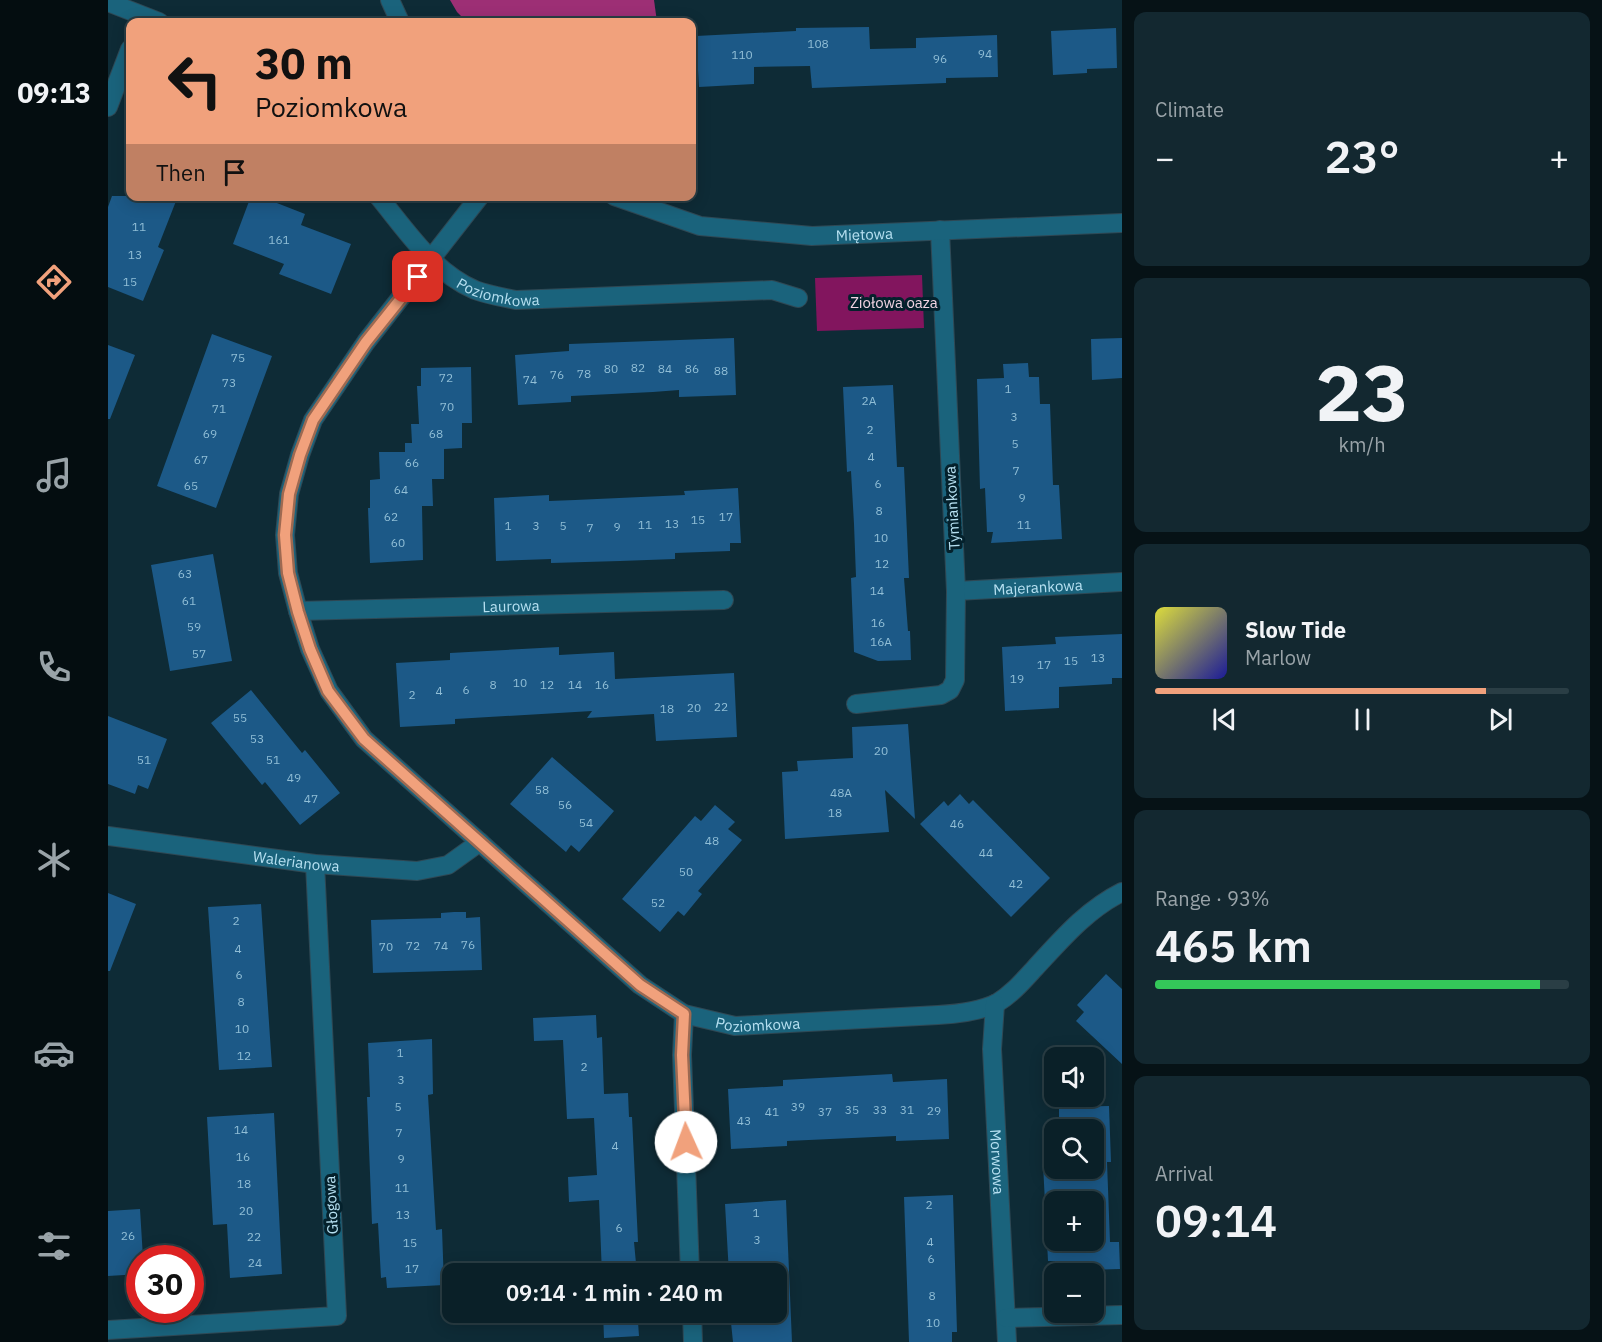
<!DOCTYPE html>
<html lang="en">
<head>
<meta charset="utf-8">
<style>
	body { margin:0; font-family:"IBM Plex Sans",sans-serif; background:#132830; color:#f1f3f6; height:100vh; display:flex; flex-direction:column; font-size:22px; white-space:nowrap }
	* { box-sizing:border-box; margin:0 }
	p { font-size:20px; color:#99a3a8 }
	.icon { flex:none; width:33px; height:33px; fill:none; stroke:currentColor; stroke-width:2; stroke-linecap:round; stroke-linejoin:round }
	.map { position:relative; flex:1; overflow:hidden }
	.details { display:flex; flex-direction:column; gap:12px; padding:12px; background:#061216; width:480px }
	.details>* { flex:none }
	.hud { position:absolute; left:18px; top:18px; width:570px; height:183px; border-radius:12px; box-shadow:0 3px 15px #0003,0 0 0 2px #2a3e45; background:#f1a17c; color:#111; overflow:hidden }
	.buttons { position:absolute; left:936px; top:1047px; display:grid; gap:12px }
	.buttons a { display:grid; place-items:center; width:60px; height:60px; border-radius:12px; background:#0a2028; box-shadow:0 3px 15px #0003,0 0 0 2px #2a3e45; font-size:30px }
	.speed { position:absolute; left:18px; top:1245px; display:flex; gap:12px; font-size:30px; font-weight:700; text-align:center }
	.speed>* { display:grid; place-content:center; width:78px; height:78px; border-radius:50%; background:#0a2028; box-shadow:0 3px 15px #0003,0 0 0 2px #2a3e45; line-height:1 }
	.speed .limit { border:9px solid #d22; background:#fff; color:#111 }
	.pin { position:absolute; display:grid; place-items:center; width:51px; height:51px; color:#fff; margin:-26px; border-radius:12px; box-shadow:0 3px 9px #0006 }
	.me { position:absolute; width:66px; margin:-33px; rotate:358deg; stroke-linejoin:round; filter:drop-shadow(0 0 4px #0008) }
	.turn { display:flex; align-items:center; gap:21px; height:126px; padding:0 30px; font-size:27px }
	.turn .icon { width:78px; height:78px; stroke-width:2.5 }
	.turn b { display:block; font-size:42px; line-height:51px }
	.then { display:flex; align-items:center; height:57px; padding:0 30px; background:#0003; gap:12px; font-size:22px }
	.big { font-size:45px; font-weight:600; line-height:1.1 }
	.details .widget { flex:1; display:flex; flex-direction:column; justify-content:center; gap:9px; min-width:0; padding:0 21px; border-radius:12px; background:#132830 }
	.details .dial { align-items:center; gap:0 }
	.dial b { font-size:78px; line-height:1 }
	.song { display:flex; align-items:center; gap:18px }
	.cover { width:72px; height:72px; border-radius:9px; background:linear-gradient(135deg,hsl(60 70% 55%),hsl(240 70% 35%)) }
	.played { height:6px; border-radius:3px; background:linear-gradient(90deg,#f1a17c 80%,#2a3e45 80%) }
	.keys { display:flex; justify-content:space-around; direction:ltr }
	.heat { display:flex; justify-content:space-between; align-items:center; font-size:33px; direction:ltr }
	.charge { height:9px; border-radius:4px; background:linear-gradient(90deg,#34c759 93%,#2a3e45 0) }
	.trip { position:absolute; left:334px; top:1263px; width:345px; height:60px; border-radius:12px; background:#0a2028; box-shadow:0 3px 15px #0003,0 0 0 2px #2a3e45; font-weight:600; line-height:60px; text-align:center }
	main { display:flex; flex:1; min-height:0 }
	.menu { display:flex; flex-direction:column; width:108px; justify-content:space-around; align-items:center; background:#040d10; color:#99a3a8 }
	.menu .icon { width:42px; height:42px }
	.menu .on { color:#f1a17c }
	.menu b { font-size:27px; color:#f1f3f6 }
	.map>svg:first-child { display:block }
	.green { fill:#82155e }
	.forest { fill:#9d2f75 }
	.building { fill:#1c5987; fill-rule:evenodd }
	.lines { fill:none; stroke-linecap:round; stroke-linejoin:round }
	.street-casing { stroke:#2f4854; stroke-width:20 }
	.secondary-casing { stroke:#2f4854; stroke-width:20 }
	.street { stroke:#1a637c; stroke-width:18 }
	.secondary { stroke:#1a637c; stroke-width:18 }
	.route-casing { stroke:#9d6951; stroke-width:15 }
	.route { stroke:#f1a17c; stroke-width:10 }
	.labels { text-anchor:middle; dominant-baseline:central; stroke-width:6; stroke-linejoin:round; paint-order:stroke }
	.number-label { font-size:12px; fill:#90bed6 }
	.street-label { font-size:15px; fill:#b6e0f1; stroke:#04212c }
	.park-label { font-size:15px; fill:#f2d4e3; stroke:#04212c }
</style>
</head>
<body>
<main>
<nav class="menu">
<b>09:13</b>
<svg class="icon on" aria-label="directions" viewBox="0 0 24 24"><path d="M12 3l9 9-9 9-9-9zM9 14v-3h6M13 9l2 2-2 2"/></svg>
<svg class="icon" aria-label="music" viewBox="0 0 24 24"><path d="M9 18V5l10-2v13"/><circle cx="6" cy="18" r="3"/><circle cx="16" cy="16" r="3"/></svg>
<svg class="icon" aria-label="phone" viewBox="0 0 24 24"><path d="M5 4h4l2 5-3 2q2 4 5 5l2-3 5 2v4C11 20 4 13 5 4z"/></svg>
<svg class="icon" aria-label="climate" viewBox="0 0 24 24"><path d="M12 3v18M4 7l16 10M4 17L20 7"/></svg>
<svg class="icon" aria-label="car" viewBox="0 0 24 24"><path d="M5 17H2v-5l4-1 3-4h7l3 4 3 1v5h-3M9 17h6M6 11h13"/><circle cx="7" cy="17" r="2"/><circle cx="17" cy="17" r="2"/></svg>
<svg class="icon" aria-label="filters" viewBox="0 0 24 24"><path d="M4 7h16M4 17h16"/><circle cx="9" cy="7" r="2"/><circle cx="15" cy="17" r="2"/></svg>
</nav>
<div class="map">
<svg width="1014" height="1342" viewBox="0 0 1014 1342">
	<rect width="100%" height="100%" fill="#0e2b36"/>
	<path class="green" d="M814,275L816,328L709,331L707,278Z"/>
	<path class="forest" d="M342,0H546L549,22H359L349,12Z"/>
	<path class="building" d="M761,27L762,49L808,48V38L889,35L890,77L838,78V83L704,88L702,66L646,67V84L591,87L588,36L688,31V28Z
		M1008,28L1009,68L979,69V73L945,75L943,31Z
		M4,196H70L50,247L56,250L35,301L0,287V207Z
		M143,196H151L197,214L193,225L243,244L223,294L171,274L176,264L125,244Z
		M104,334L164,356L108,508L49,486Z
		M626,338L628,395L571,397V390L545,392L463,396V402L410,405L407,355L461,351V344Z
		M1014,338V378L984,380L983,339Z
		M0,345L27,355L2,419H0Z
		M920,363L921,377H931L932,404H942L945,485H951L954,539L883,543L885,532H879L877,488L872,489L869,379L896,378L895,364Z
		M363,367L364,423H354V448L336,449V479H324L325,506H314L315,560L262,563L260,508H262V480L272,479L271,452H297V443H304L303,424H311L309,386H313V368Z
		M785,385L789,467H796L801,578H796L800,631H802L803,660L770,661L746,652L743,578L748,577L746,524L743,471L739,472L735,387Z
		M630,488L633,543H622V551L567,553V559L512,561L443,563V559L388,561L386,498L441,495V501L467,500L577,495L576,491Z
		M105,554L124,661L62,671L43,565Z
		M1014,634V678H1004V684L951,687V708L897,711L894,647L948,644L947,637Z
		M451,647V655L506,652L507,679L626,673L629,737L548,741L546,714L479,718L484,711L347,719V724L292,727L288,663L342,660V653Z
		M143,690L194,753L197,750L232,793L192,825L157,782L154,785L103,723Z
		M0,716L59,739L40,789L30,785L27,794L0,784Z
		M800,724L807,819L777,790L781,832L677,839L674,772L690,771L689,761L745,758L744,727Z
		M444,757L506,811L471,852L463,845L458,852L402,804Z
		M852,794L861,804L865,800L942,878L903,917L812,824L836,801L840,806Z
		M607,805L627,822L620,829L634,840L590,891L594,894L576,916L570,911L552,932L514,899L587,816L593,821Z
		M0,893L28,904L2,971H0Z
		M153,904L164,1067L111,1070L100,907Z
		M346,912H358V918L372,917L374,970L265,973L263,920L333,918V913Z
		M998,974L1014,989V1064L968,1021L976,1012L969,1005Z
		M488,1015L489,1038L494,1037L496,1094L520,1093L521,1117H524L530,1242H526L529,1274H494L491,1200L461,1202L460,1177L489,1175L486,1118L459,1119L455,1040L426,1041L425,1018Z
		M324,1039L325,1094L320,1095L328,1230L334,1229L336,1285L279,1288L278,1277L273,1278L270,1223L264,1224L259,1097H262L260,1043Z
		M784,1074L785,1082L839,1079L841,1139L788,1141V1136L679,1141V1146L623,1149L620,1089L675,1086V1080Z
		M1001,1106L1003,1162H999L1002,1242H1011L1012,1269L947,1271V1261H940L935,1164H946V1168H986V1130H948L947,1126L951,1125V1107ZM946,1202H986V1240H946Z
		M166,1113L174,1274L122,1278L119,1224L105,1225L99,1117Z
		M845,1195L849,1332H844V1342H801L796,1197Z
		M678,1200L684,1342H625L622,1313L669,1312V1274H621L617,1204Z
		M32,1209L35,1258H32V1274L0,1276V1211Z
		M495,1312H533L534,1321L530,1322L531,1336L496,1338Z"/>
	<g class="lines">
		<g class="street-casing">
			<g id="street">
				<path d="M282,0L292,22"/>
				<path d="M0,2L51,22"/>
				<path d="M0,107L22,49"/>
				<path id="s1" d="M270,196C298,230 325,272 367,290C380,295 394,297 408,300L664,290L690,298"/>
				<path id="s2" d="M372,196L258,342L205,420L192,455L181,494L177,535L180,573L190,611L202,649L221,691L256,739L532,985L576,1014L627,1026L830,1015C849,1014 871,1012 889,1003C904,994 915,981 927,968C953,940 978,910 1014,892"/>
				<path id="s3" d="M848,591L1014,582"/>
				<path id="s4" d="M190,611L616,600"/>
				<path d="M748,704L833,695L842,690L847,680L848,591L832,230"/>
				<path id="s5" d="M0,836L207,864L309,871L340,865L372,842"/>
				<path id="s6" d="M887,1004L884,1049L899,1342"/>
				<path d="M576,1014L574,1055L582,1274"/>
				<path d="M584,1312L585,1342"/>
				<path d="M898,1318L1014,1315"/>
				<path d="M0,1330L229,1316L207,864"/>
			</g>
		</g>
		<g class="secondary-casing">
			<g id="secondary">
				<path id="s7" d="M506,196L592,226L704,236L1014,223"/>
			</g>
		</g>
		<use href="#street" class="street"/>
		<use href="#secondary" class="secondary"/>
	</g>
	<g class="lines">
		<g class="route-casing">
			<path id="route" d="M310,277L258,342L205,420L192,455L181,494L177,535L180,573L190,612L202,649L220,691L256,739L532,985L576,1014L574,1055L578,1142"/>
		</g>
		<use href="#route" class="route"/>
	</g>
	<g class="labels">
		<g class="number-label">
			<text x="710" y="43">108</text>
			<text x="877" y="53">94</text>
			<text x="634" y="54">110</text>
			<text x="832" y="58">96</text>
			<text x="31" y="226">11</text>
			<text x="171" y="239">161</text>
			<text x="27" y="254">13</text>
			<text x="22" y="281">15</text>
			<text x="130" y="357">75</text>
			<text x="530" y="367">82</text>
			<text x="503" y="368">80</text>
			<text x="557" y="368">84</text>
			<text x="584" y="368">86</text>
			<text x="613" y="370">88</text>
			<text x="476" y="373">78</text>
			<text x="449" y="374">76</text>
			<text x="338" y="377">72</text>
			<text x="422" y="379">74</text>
			<text x="121" y="382">73</text>
			<text x="900" y="388">1</text>
			<text x="761" y="400">2A</text>
			<text x="339" y="406">70</text>
			<text x="111" y="408">71</text>
			<text x="906" y="416">3</text>
			<text x="762" y="429">2</text>
			<text x="102" y="433">69</text>
			<text x="328" y="433">68</text>
			<text x="907" y="443">5</text>
			<text x="763" y="456">4</text>
			<text x="93" y="459">67</text>
			<text x="304" y="462">66</text>
			<text x="908" y="470">7</text>
			<text x="770" y="483">6</text>
			<text x="83" y="485">65</text>
			<text x="293" y="489">64</text>
			<text x="914" y="497">9</text>
			<text x="771" y="510">8</text>
			<text x="283" y="516">62</text>
			<text x="618" y="516">17</text>
			<text x="590" y="519">15</text>
			<text x="564" y="523">13</text>
			<text x="537" y="524">11</text>
			<text x="916" y="524">11</text>
			<text x="400" y="525">1</text>
			<text x="428" y="525">3</text>
			<text x="455" y="525">5</text>
			<text x="509" y="526">9</text>
			<text x="482" y="527">7</text>
			<text x="773" y="537">10</text>
			<text x="290" y="542">60</text>
			<text x="774" y="563">12</text>
			<text x="77" y="573">63</text>
			<text x="769" y="590">14</text>
			<text x="81" y="600">61</text>
			<text x="770" y="622">16</text>
			<text x="86" y="626">59</text>
			<text x="773" y="641">16A</text>
			<text x="91" y="653">57</text>
			<text x="990" y="657">13</text>
			<text x="963" y="660">15</text>
			<text x="936" y="664">17</text>
			<text x="909" y="678">19</text>
			<text x="412" y="682">10</text>
			<text x="385" y="684">8</text>
			<text x="439" y="684">12</text>
			<text x="467" y="684">14</text>
			<text x="494" y="684">16</text>
			<text x="358" y="689">6</text>
			<text x="331" y="690">4</text>
			<text x="304" y="694">2</text>
			<text x="613" y="706">22</text>
			<text x="586" y="707">20</text>
			<text x="559" y="708">18</text>
			<text x="132" y="717">55</text>
			<text x="149" y="738">53</text>
			<text x="773" y="750">20</text>
			<text x="36" y="759">51</text>
			<text x="165" y="759">51</text>
			<text x="186" y="777">49</text>
			<text x="434" y="789">58</text>
			<text x="733" y="792">48A</text>
			<text x="203" y="798">47</text>
			<text x="457" y="804">56</text>
			<text x="727" y="812">18</text>
			<text x="478" y="822">54</text>
			<text x="849" y="823">46</text>
			<text x="604" y="840">48</text>
			<text x="878" y="852">44</text>
			<text x="578" y="871">50</text>
			<text x="908" y="883">42</text>
			<text x="550" y="902">52</text>
			<text x="128" y="920">2</text>
			<text x="360" y="944">76</text>
			<text x="305" y="945">72</text>
			<text x="333" y="945">74</text>
			<text x="278" y="946">70</text>
			<text x="130" y="948">4</text>
			<text x="131" y="974">6</text>
			<text x="133" y="1001">8</text>
			<text x="134" y="1028">10</text>
			<text x="292" y="1052">1</text>
			<text x="136" y="1055">12</text>
			<text x="476" y="1066">2</text>
			<text x="293" y="1079">3</text>
			<text x="290" y="1106">5</text>
			<text x="690" y="1106">39</text>
			<text x="744" y="1109">35</text>
			<text x="772" y="1109">33</text>
			<text x="799" y="1109">31</text>
			<text x="826" y="1110">29</text>
			<text x="664" y="1111">41</text>
			<text x="717" y="1111">37</text>
			<text x="636" y="1120">43</text>
			<text x="133" y="1129">14</text>
			<text x="291" y="1132">7</text>
			<text x="507" y="1145">4</text>
			<text x="135" y="1156">16</text>
			<text x="293" y="1158">9</text>
			<text x="136" y="1183">18</text>
			<text x="294" y="1187">11</text>
			<text x="821" y="1204">2</text>
			<text x="138" y="1210">20</text>
			<text x="648" y="1212">1</text>
			<text x="295" y="1214">13</text>
			<text x="511" y="1227">6</text>
			<text x="20" y="1235">26</text>
			<text x="146" y="1236">22</text>
			<text x="649" y="1239">3</text>
			<text x="822" y="1241">4</text>
			<text x="302" y="1242">15</text>
			<text x="823" y="1258">6</text>
			<text x="147" y="1262">24</text>
			<text x="304" y="1268">17</text>
			<text x="824" y="1295">8</text>
			<text x="825" y="1322">10</text>
		</g>
		<g class="street-label">
			<text stroke="none"><textPath href="#s7" startOffset="256">Miętowa</textPath></text>
			<text stroke="none"><textPath href="#s1" startOffset="160">Poziomkowa</textPath></text>
			<text transform="translate(844 508) rotate(-93)">Tymiankowa</text>
			<text stroke="none"><textPath href="#s3" startOffset="82">Majerankowa</textPath></text>
			<text stroke="none"><textPath href="#s4" startOffset="213">Laurowa</textPath></text>
			<text stroke="none"><textPath href="#s5" startOffset="190">Walerianowa</textPath></text>
			<text stroke="none"><textPath href="#s2" startOffset="1119">Poziomkowa</textPath></text>
			<text stroke="none"><textPath href="#s6" startOffset="158">Morwowa</textPath></text>
			<text transform="translate(223 1205) rotate(-93)">Głogowa</text>
		</g>
		<g class="park-label">
			<text x="786" y="302">Ziołowa oaza</text>
		</g>
	</g>
</svg>
<div class="buttons">
<a><svg class="icon" aria-label="sound" viewBox="0 0 24 24"><path d="M4 9h4l5-4v14l-5-4H4zM17 9q2 3 0 6"/></svg></a>
<a><svg class="icon" aria-label="search" viewBox="0 0 24 24"><circle cx="10" cy="10" r="6"/><path d="M15 15l6 6"/></svg></a>
<a>+</a>
<a>−</a>
</div>
<div class="speed"><div class="limit">30</div></div>
<div class="pin" style="left:310px;top:277px;background:#d93025"><svg class="icon" aria-label="arrive" viewBox="0 0 24 24"><path d="M6 21V4h12l-3 4 3 4H6"/></svg></div>
<svg class="me" style="left:578px;top:1142px" viewBox="-20 -20 40 40"><circle r="19" fill="#fff"/><path d="M0-13L10 11 0 6-10 11z" fill="#f1a17c"/></svg>
<div class="trip">09:14 · 1 min · 240 m</div>
<div class="hud">
<div class="turn"><svg class="icon" aria-label="left" viewBox="0 0 24 24"><path d="M17 20v-9H6M10 6l-5 5 5 5"/></svg><div><b>30 m</b>Poziomkowa</div></div>
<div class="then">Then<svg class="icon" aria-label="arrive" viewBox="0 0 24 24"><path d="M6 21V4h12l-3 4 3 4H6"/></svg></div>
</div>
</div>
<section class="details">
<div class="widget"><p>Climate</p>
<div class="heat"><a>−</a><b class="big">23°</b><a>+</a></div>
</div>
<div class="widget dial"><b>23</b><p>km/h</p></div>
<div class="widget">
<div class="song"><i class="cover"></i><div><b>Slow Tide</b><p>Marlow</p></div></div>
<div class="played"></div>
<div class="keys"><svg class="icon" aria-label="previous" viewBox="0 0 24 24"><path d="M18 5L8 12l10 7zM5 5v14"/></svg><svg class="icon" aria-label="pause" viewBox="0 0 24 24"><path d="M8 5v14M16 5v14"/></svg><svg class="icon" aria-label="next" viewBox="0 0 24 24"><path d="M6 5l10 7-10 7zM19 5v14"/></svg></div>
</div>
<div class="widget"><p>Range · 93%</p><b class="big">465 km</b><div class="charge"></div></div>
<div class="widget"><p>Arrival</p><b class="big">09:14</b></div>
</section>
</main>
</body>
</html>
